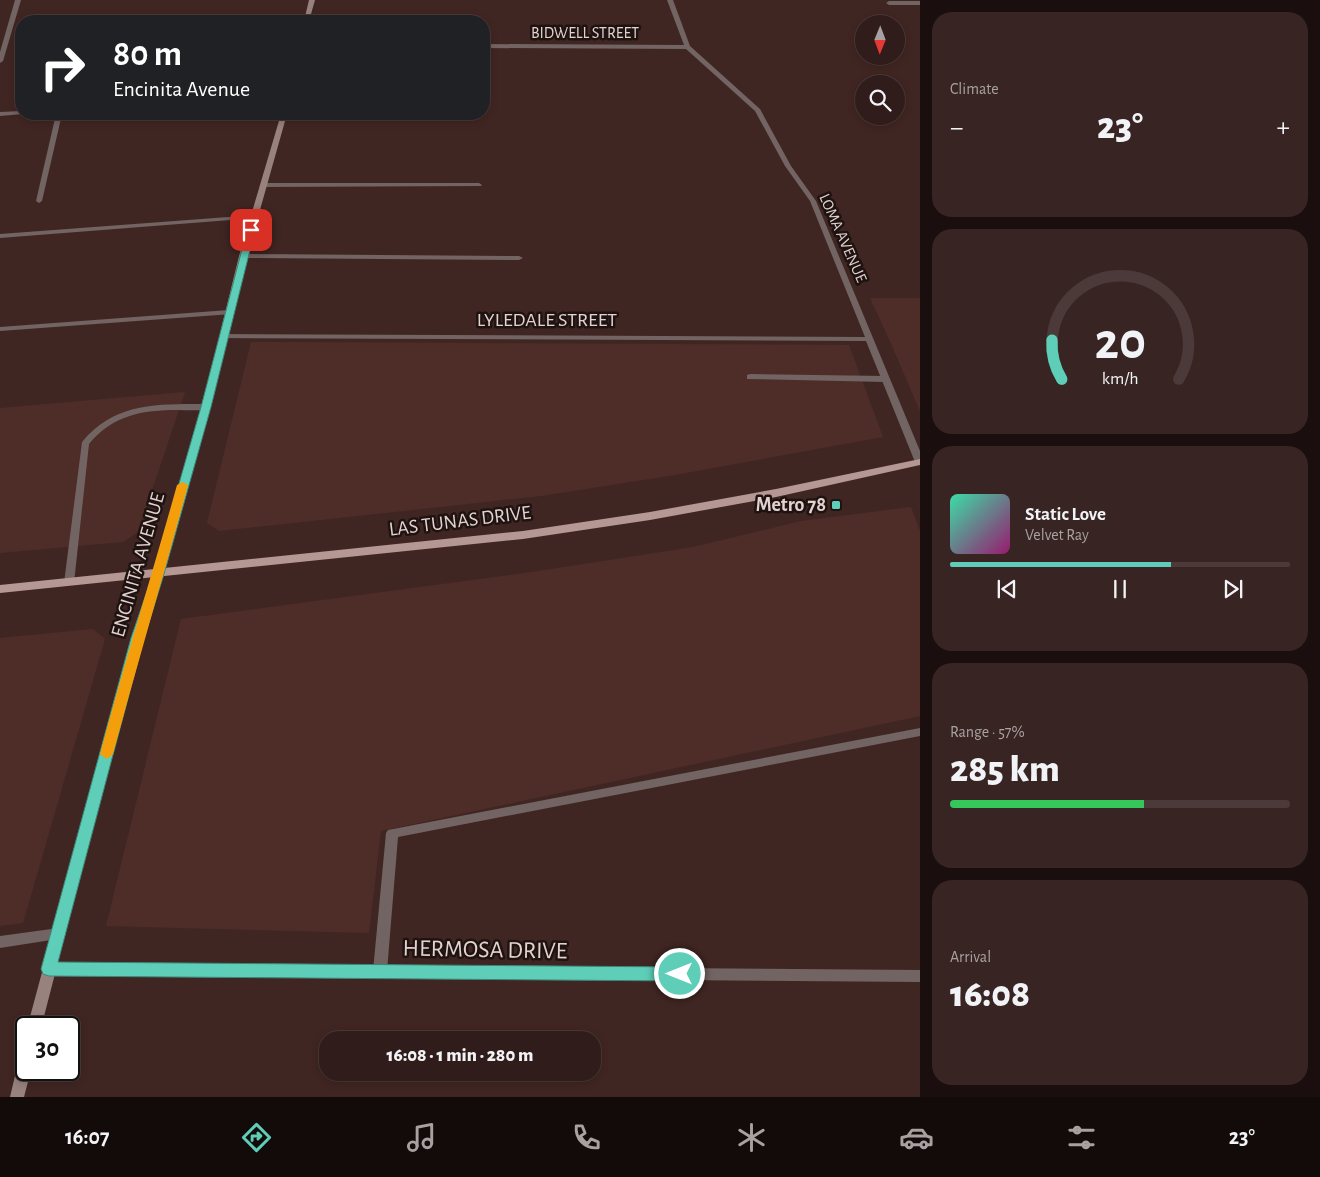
<!DOCTYPE html>
<html lang="en">
<head>
<meta charset="utf-8">
<style>
	body { margin:0; font-family:"Alegreya Sans",sans-serif; background:#382523; color:#f1f3f6; height:100vh; display:flex; flex-direction:column; font-size:19px; white-space:nowrap }
	* { box-sizing:border-box; margin:0 }
	p { font-size:16px; color:#a8a1a2 }
	.icon { flex:none; width:28px; height:28px; fill:none; stroke:currentColor; stroke-width:2; stroke-linecap:round; stroke-linejoin:round }
	.map { position:relative; flex:1; overflow:hidden }
	.side { display:flex; flex-direction:column; gap:12px; padding:12px; background:#1a0f0e; width:400px }
	.side>* { flex:none }
	.hud { position:absolute; left:15px; top:15px; width:475px; height:105px; border-radius:20px; box-shadow:0 2px 8px #0003,0 0 0 1px #4b3a39; background:#202124; color:#fff; overflow:hidden }
	.needle { width:32px; rotate:181deg }
	.tools { position:absolute; left:855px; top:15px; display:grid; gap:10px }
	.tools a { display:grid; place-items:center; width:50px; height:50px; border-radius:50%; background:#301c1a; box-shadow:0 2px 8px #0003,0 0 0 1px #4b3a39; font-size:25px }
	.speed { position:absolute; left:15px; top:1016px; display:flex; gap:10px; font-size:25px; font-weight:700; text-align:center }
	.speed>* { display:grid; place-content:center; width:65px; height:65px; border-radius:50%; background:#301c1a; box-shadow:0 2px 8px #0003,0 0 0 1px #4b3a39; line-height:1 }
	.speed .limit { border:2px solid #111; border-radius:8px; background:#fff; color:#111 }
	.pin { position:absolute; display:grid; place-items:center; width:42px; height:42px; color:#fff; margin:-21px; border-radius:10px; box-shadow:0 2px 8px #0006 }
	.me { position:absolute; width:55px; margin:-28px; rotate:270deg; stroke-linejoin:round; filter:drop-shadow(0 0 4px #0008) }
	.turn { display:flex; align-items:center; gap:18px; height:105px; padding:0 15px; font-size:22px }
	.turn .icon { width:65px; height:65px; stroke-width:2.5 }
	.turn b { display:block; font-size:35px; line-height:42px }
	.big { font-size:38px; font-weight:800; line-height:1.1 }
	.side .widget { flex:1; display:flex; flex-direction:column; justify-content:center; gap:8px; min-width:0; padding:0 18px; border-radius:20px; background:#382523 }
	.side .dial { align-items:center; gap:0 }
	.dial svg { height:130px; overflow:visible; fill:none; stroke:#4b3a39; stroke-width:7; stroke-linecap:round; text-anchor:middle }
	.dial text { fill:#f1f3f6; stroke:none }
	.song { display:flex; align-items:center; gap:15px }
	.cover { width:60px; height:60px; border-radius:8px; background:linear-gradient(135deg,hsl(160 70% 55%),hsl(320 70% 35%)) }
	.played { height:5px; border-radius:2px; background:linear-gradient(90deg,#5eceb8 65%,#4b3a39 65%) }
	.keys { display:flex; justify-content:space-around; direction:ltr }
	.heat { display:flex; justify-content:space-between; align-items:center; font-size:28px; direction:ltr }
	.charge { height:8px; border-radius:4px; background:linear-gradient(90deg,#34c759 57%,#4b3a39 0) }
	.trip { position:absolute; left:319px; top:1031px; width:282px; height:50px; border-radius:20px; background:#301c1a; box-shadow:0 2px 8px #0003,0 0 0 1px #4b3a39; font-weight:800; line-height:50px; text-align:center }
	.tabs { display:flex; height:80px; justify-content:space-around; align-items:center; background:#130b0a; color:#a8a1a2 }
	.tabs .icon { width:35px; height:35px }
	.tabs .on { color:#5eceb8 }
	.tabs b { font-size:22px; color:#f1f3f6 }
	main { display:flex; flex:1; min-height:0 }
	.map>svg:first-child { display:block }
	.built { fill:#4e2d28 }
	.lines { fill:none; stroke-linecap:round; stroke-linejoin:round }
	.lane { fill:#726462; fill-rule:evenodd }
	.street { fill:#726462; fill-rule:evenodd }
	.secondary { fill:#97827e; fill-rule:evenodd }
	.primary { fill:#b59894; fill-rule:evenodd }
	.route { fill:#5eceb8; stroke:#3d8678 }
	.slow { fill:#f59e0b }
	.poi-dot { fill:#5eceb8; stroke:#1e1311; stroke-width:2 }
	.labels { text-anchor:middle; dominant-baseline:central; stroke-width:5; stroke-linejoin:round; paint-order:stroke }
	.far-street-label { font-size:16px; fill:#e3d2cf; stroke:#1e1311 }
	.street-label { font-size:20px; fill:#e3d2cf; stroke:#1e1311 }
	.poi-label { font-size:20px; font-weight:bold; fill:#e3d2cf; stroke:#1e1311; text-anchor:end }
	.near-street-label { font-size:24px; fill:#e3d2cf; stroke:#1e1311 }
</style>
</head>
<body>
<main>
<div class="map">
<svg width="920" height="1097" viewBox="0 0 920 1097">
	<rect width="100%" height="100%" fill="#402622"/>
	<path class="built" d="M870,298H920V411L889,339Z
		M251,342L849,345L883,437L675,475L541,496L219,531L207,523Z
		M185,392L138,532L123,542L0,553V408Z
		M911,507L920,531V716L381,831L369,933L106,926L181,619L532,572L693,547L801,521Z
		M93,629L105,639L23,923L0,926V638Z"/>
	<g class="lines">
		<path class="lane" d="M920,1V5H889L886,3L889,1Z
			M56,114H62L42,201L39,203L36,201Z
			M479,183L482,185L481,186L264,187L261,185L264,183Z
			M255,215L259,217L257,218L0,238V234Z
			M240,254L519,256L523,258L519,260L243,258H240Z
			M229,310H232V314L0,331V327Z
			M750,374L885,376L889,379L885,382L747,379V375Z
			M206,404L209,405L210,407L209,409C199,411 188,410 178,410C142,410 113,415 89,444L74,583L73,585H65L64,583L82,442C115,402 158,404 206,404Z
			M920,728V736L398,837L387,971L385,975L380,977L375,975L373,971L386,833L388,830Z
			M59,928L64,930L66,934L64,938L0,948V936Z"/>
		<path class="street" d="M15,0H21L3,61L0,63V52Z
			M667,0H673L690,46L760,109L791,166L816,201L920,451V465L915,462L866,341L221,338L220,336L224,334L865,337L810,201L785,166L755,111L686,49L484,48V44L684,45Z
			M21,111V114H23L0,116V112Z
			M49,963L920,970V982L49,975L44,973L42,969L44,965Z"/>
		<path class="secondary" d="M309,0H315L309,21H304Z
			M281,114H287L247,256L210,407L163,574L142,638L41,1028H27L132,638L153,574L202,407L239,256Z
			M26,1052V1070H31L24,1097H10L19,1059L21,1054Z"/>
		<path class="primary" d="M920,459V465L776,497L650,520L523,539L0,593V585L523,531L650,512L776,489Z"/>
	</g>
	<path class="route" d="M251,228L255,230L211,407L164,574L144,638L58,962L680,967L686,969L688,974L686,979L680,981L49,976L43,974L41,969L131,638L153,574L201,407L247,230Z"/>
	<path class="slow" d="M183,482L188,485C164,575 137,664 113,754L107,759L100,754C124,664 152,575 177,485Z"/>
	<rect class="poi-dot" x="831" y="500" width="10" height="10" rx="2.5"/>
	<g class="labels">
		<g class="far-street-label">
			<text x="585" y="33">BIDWELL STREET</text>
			<text transform="translate(843 238) rotate(66)">LOMA AVENUE</text>
		</g>
		<g class="street-label">
			<text x="547" y="320">LYLEDALE STREET</text>
			<text transform="translate(460 521) rotate(-7)">LAS TUNAS DRIVE</text>
			<text transform="translate(138 565) rotate(-74)">ENCINITA AVENUE</text>
		</g>
		<g class="poi-label">
			<text x="826" y="505">Metro 78</text>
		</g>
		<g class="near-street-label">
			<text transform="translate(485 950) rotate(1)">HERMOSA DRIVE</text>
		</g>
	</g>
</svg>
<div class="tools">
<a><svg class="needle" viewBox="-14 -14 28 28"><path d="M0-13l5 13h-10z" fill="#e53935"/><path d="M0 13l5-13h-10z" fill="#a8a1a2"/></svg></a>
<a><svg class="icon" aria-label="search" viewBox="0 0 24 24"><circle cx="10" cy="10" r="6"/><path d="M15 15l6 6"/></svg></a>
</div>
<div class="speed"><div class="limit">30</div></div>
<div class="pin" style="left:251px;top:230px;background:#d93025"><svg class="icon" aria-label="arrive" viewBox="0 0 24 24"><path d="M6 21V4h12l-3 4 3 4H6"/></svg></div>
<svg class="me" style="left:680px;top:974px" viewBox="-20 -20 40 40"><circle r="17" fill="#5eceb8" stroke="#fff" stroke-width="3"/><path d="M0-11L8 9 0 5-8 9z" fill="#fff"/></svg>
<div class="trip">16:08 · 1 min · 280 m</div>
<div class="hud">
<div class="turn"><svg class="icon" aria-label="right" viewBox="0 0 24 24"><path d="M7 20v-9h11M14 6l5 5-5 5"/></svg><div><b>80 m</b>Encinita Avenue</div></div>
</div>
</div>
<section class="side">
<div class="widget"><p>Climate</p>
<div class="heat"><a>−</a><b class="big">23°</b><a>+</a></div>
</div>
<div class="widget dial"><svg viewBox="0 0 100 80">
<path d="M14 69A42 42 0 1 1 86 69"/>
<path d="M14 69A42 42 0 0 1 8 45" stroke="#5eceb8"/>
<text x="50" y="56" font-size="32" font-weight="700">20</text>
<text x="50" y="72" font-size="11">km/h</text>
</svg></div>
<div class="widget">
<div class="song"><i class="cover"></i><div><b>Static Love</b><p>Velvet Ray</p></div></div>
<div class="played"></div>
<div class="keys"><svg class="icon" aria-label="previous" viewBox="0 0 24 24"><path d="M18 5L8 12l10 7zM5 5v14"/></svg><svg class="icon" aria-label="pause" viewBox="0 0 24 24"><path d="M8 5v14M16 5v14"/></svg><svg class="icon" aria-label="next" viewBox="0 0 24 24"><path d="M6 5l10 7-10 7zM19 5v14"/></svg></div>
</div>
<div class="widget"><p>Range · 57%</p><b class="big">285 km</b><div class="charge"></div></div>
<div class="widget"><p>Arrival</p><b class="big">16:08</b></div>
</section>
</main>
<nav class="tabs">
<b>16:07</b>
<svg class="icon on" aria-label="directions" viewBox="0 0 24 24"><path d="M12 3l9 9-9 9-9-9zM9 14v-3h6M13 9l2 2-2 2"/></svg>
<svg class="icon" aria-label="music" viewBox="0 0 24 24"><path d="M9 18V5l10-2v13"/><circle cx="6" cy="18" r="3"/><circle cx="16" cy="16" r="3"/></svg>
<svg class="icon" aria-label="phone" viewBox="0 0 24 24"><path d="M5 4h4l2 5-3 2q2 4 5 5l2-3 5 2v4C11 20 4 13 5 4z"/></svg>
<svg class="icon" aria-label="climate" viewBox="0 0 24 24"><path d="M12 3v18M4 7l16 10M4 17L20 7"/></svg>
<svg class="icon" aria-label="car" viewBox="0 0 24 24"><path d="M5 17H2v-5l4-1 3-4h7l3 4 3 1v5h-3M9 17h6M6 11h13"/><circle cx="7" cy="17" r="2"/><circle cx="17" cy="17" r="2"/></svg>
<svg class="icon" aria-label="filters" viewBox="0 0 24 24"><path d="M4 7h16M4 17h16"/><circle cx="9" cy="7" r="2"/><circle cx="15" cy="17" r="2"/></svg>
<b>23°</b>
</nav>
</body>
</html>
